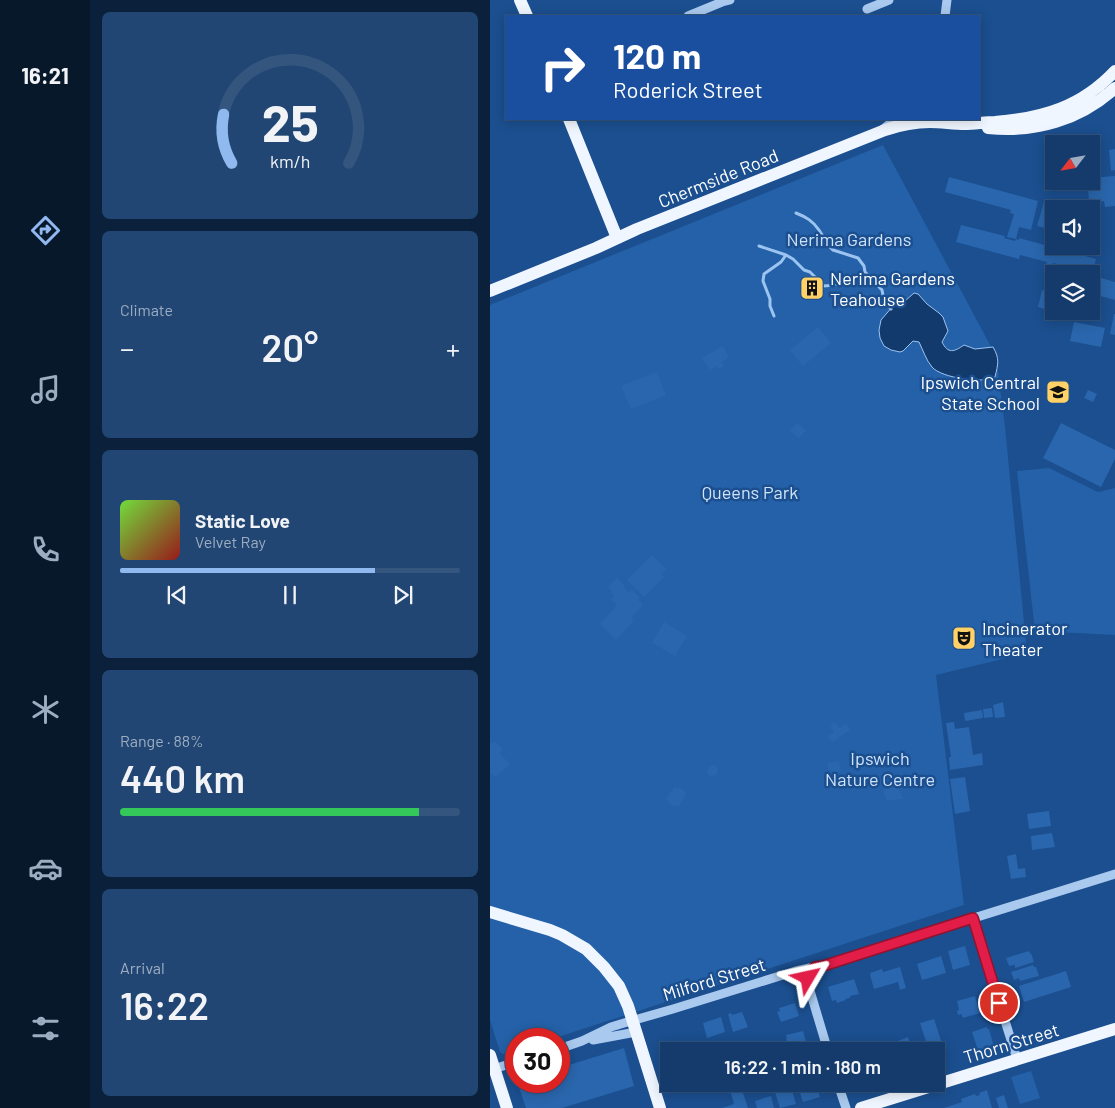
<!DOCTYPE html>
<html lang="en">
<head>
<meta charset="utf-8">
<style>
	body { margin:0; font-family:Barlow,sans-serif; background:#214673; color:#f1f3f6; height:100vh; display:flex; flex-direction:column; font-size:19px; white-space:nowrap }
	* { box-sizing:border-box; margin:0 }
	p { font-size:16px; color:#9dadc1 }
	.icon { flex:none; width:28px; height:28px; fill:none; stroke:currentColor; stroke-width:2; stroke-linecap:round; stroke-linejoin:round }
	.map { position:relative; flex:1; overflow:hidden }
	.side { display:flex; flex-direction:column; gap:12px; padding:12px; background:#0b203b; width:400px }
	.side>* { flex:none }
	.guide { position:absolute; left:15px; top:15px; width:475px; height:105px; border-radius:0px; box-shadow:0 2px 12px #0003,0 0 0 1px #33557e; background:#1a4fa0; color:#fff; overflow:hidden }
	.needle { width:32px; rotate:239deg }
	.buttons { position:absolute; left:555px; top:135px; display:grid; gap:10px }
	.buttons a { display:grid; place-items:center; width:55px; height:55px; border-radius:0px; background:#143b6b; box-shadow:0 2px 12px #0003,0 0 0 1px #33557e; font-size:25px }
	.speed { position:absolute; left:15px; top:1028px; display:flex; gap:10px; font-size:25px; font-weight:700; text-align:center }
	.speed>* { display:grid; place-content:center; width:65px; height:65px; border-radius:50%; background:#143b6b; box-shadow:0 2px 12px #0003,0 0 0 1px #33557e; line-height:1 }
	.speed .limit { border:8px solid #d22; background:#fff; color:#111 }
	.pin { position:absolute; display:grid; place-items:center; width:42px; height:42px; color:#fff; margin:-21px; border:2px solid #fff; border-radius:50%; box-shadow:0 1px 5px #0007 }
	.me { position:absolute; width:55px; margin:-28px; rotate:54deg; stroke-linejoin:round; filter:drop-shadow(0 0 4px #0008) }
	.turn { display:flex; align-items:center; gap:18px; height:105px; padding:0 25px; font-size:22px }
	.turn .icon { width:65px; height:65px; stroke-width:2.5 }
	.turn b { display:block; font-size:35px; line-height:42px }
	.big { font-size:38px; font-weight:600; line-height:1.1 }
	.side .widget { flex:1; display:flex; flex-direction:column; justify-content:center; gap:8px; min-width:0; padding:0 18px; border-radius:8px; background:#214673 }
	.side .dial { align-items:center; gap:0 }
	.dial svg { height:130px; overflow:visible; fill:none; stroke:#33557e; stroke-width:7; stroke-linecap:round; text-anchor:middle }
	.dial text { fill:#f1f3f6; stroke:none }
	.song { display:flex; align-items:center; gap:15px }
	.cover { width:60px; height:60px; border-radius:8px; background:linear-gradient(135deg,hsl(100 70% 55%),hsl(0 70% 35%)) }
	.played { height:5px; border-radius:2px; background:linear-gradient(90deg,#90b9f0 75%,#33557e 75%) }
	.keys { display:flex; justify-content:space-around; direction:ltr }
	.heat { display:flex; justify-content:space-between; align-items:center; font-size:28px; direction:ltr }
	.charge { height:8px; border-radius:4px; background:linear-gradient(90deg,#34c759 88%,#33557e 0) }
	.trip { position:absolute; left:170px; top:1042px; width:285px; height:50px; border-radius:0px; background:#143b6b; box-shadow:0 2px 12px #0003,0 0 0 1px #33557e; font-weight:600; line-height:50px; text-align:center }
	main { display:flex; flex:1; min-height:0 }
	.dock { display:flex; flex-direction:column; width:90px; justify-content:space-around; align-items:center; background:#08182b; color:#9dadc1 }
	.dock .icon { width:35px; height:35px }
	.dock .on { color:#90b9f0 }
	.dock b { font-size:22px; color:#f1f3f6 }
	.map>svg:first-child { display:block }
	.green { fill:#2461a8 }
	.water { fill:#123a6d; stroke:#9cc4f0 }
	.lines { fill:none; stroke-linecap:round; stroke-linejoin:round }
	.stream { stroke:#9cc4f0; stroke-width:3 }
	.building { fill:#2a66ad }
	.minor { stroke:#a9c9ee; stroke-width:9 }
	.major { stroke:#f0f6ff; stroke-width:12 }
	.route-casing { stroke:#92132f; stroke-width:12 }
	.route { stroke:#e11d48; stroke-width:9 }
	.labels { text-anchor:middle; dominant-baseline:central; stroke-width:5; stroke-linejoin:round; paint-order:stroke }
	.street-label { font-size:18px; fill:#fff; stroke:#1b4f8f }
	.park-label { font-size:18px; fill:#cfe3fa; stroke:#1b4f8f }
	.poi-label { font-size:18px; fill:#fff; stroke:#1b4f8f; text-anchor:start }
</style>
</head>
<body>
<main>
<nav class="dock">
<b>16:21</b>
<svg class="icon on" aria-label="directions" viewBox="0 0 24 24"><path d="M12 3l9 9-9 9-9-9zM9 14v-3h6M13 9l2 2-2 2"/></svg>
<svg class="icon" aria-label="music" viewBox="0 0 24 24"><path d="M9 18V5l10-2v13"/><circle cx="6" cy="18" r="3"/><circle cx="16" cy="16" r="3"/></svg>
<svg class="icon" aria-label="phone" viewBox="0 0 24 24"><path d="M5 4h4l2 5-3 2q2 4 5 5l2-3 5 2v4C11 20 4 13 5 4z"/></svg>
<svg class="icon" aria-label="climate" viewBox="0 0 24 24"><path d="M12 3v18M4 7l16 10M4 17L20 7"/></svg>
<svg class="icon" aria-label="car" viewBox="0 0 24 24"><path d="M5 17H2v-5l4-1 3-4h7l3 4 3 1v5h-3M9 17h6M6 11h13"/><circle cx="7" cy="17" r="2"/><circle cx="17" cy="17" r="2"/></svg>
<svg class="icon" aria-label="filters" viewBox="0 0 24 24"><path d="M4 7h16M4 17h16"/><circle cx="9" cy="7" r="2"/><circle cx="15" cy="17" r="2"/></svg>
</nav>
<section class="side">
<div class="widget dial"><svg viewBox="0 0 100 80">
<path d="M14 69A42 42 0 1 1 86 69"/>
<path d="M14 69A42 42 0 0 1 9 39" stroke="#90b9f0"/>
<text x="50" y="56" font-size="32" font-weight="700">25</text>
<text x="50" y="72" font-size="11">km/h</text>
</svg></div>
<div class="widget"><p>Climate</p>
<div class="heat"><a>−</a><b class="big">20°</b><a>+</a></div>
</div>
<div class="widget">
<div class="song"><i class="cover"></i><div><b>Static Love</b><p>Velvet Ray</p></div></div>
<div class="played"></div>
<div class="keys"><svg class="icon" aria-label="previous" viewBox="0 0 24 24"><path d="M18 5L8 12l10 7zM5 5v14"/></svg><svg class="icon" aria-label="pause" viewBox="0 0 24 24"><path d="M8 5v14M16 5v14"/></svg><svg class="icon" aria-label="next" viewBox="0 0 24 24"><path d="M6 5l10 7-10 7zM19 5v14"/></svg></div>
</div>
<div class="widget"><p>Range · 88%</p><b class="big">440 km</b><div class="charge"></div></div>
<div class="widget"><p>Arrival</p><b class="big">16:22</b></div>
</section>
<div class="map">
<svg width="625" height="1108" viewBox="0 0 625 1108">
	<rect width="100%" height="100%" fill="#1b4f8f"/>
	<path class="green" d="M393,145L506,356L515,427L537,653L446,675L474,905L62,1039H26V1050L13,1054L10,1052L0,1020V305Z
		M559,468L608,492L625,488V635L545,631L527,471Z
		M541,1071L550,1098L530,1104L521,1077Z"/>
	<path class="water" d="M424,293L428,294L437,304L449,313L453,317L458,331L452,342C458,354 464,352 474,345L485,349L503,347C510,359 508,364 505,377C494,384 451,378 442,367C436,360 433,350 429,342L423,341L413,351L410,352L401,350L394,346L390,338L389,330L391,320L403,306L410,302L415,301Z"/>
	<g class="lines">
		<path class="stream" d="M306,213C316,217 323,221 329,230C334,237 336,244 343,250L368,258L374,266L375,272L392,290L394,300L401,309
			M269,246L296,255L303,259L314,270L320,272L334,286C345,286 351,283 359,276L381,279
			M284,316L280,306V299L273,281L274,274L291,262L296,255"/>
	</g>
	<path class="building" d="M625,149V170L621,171L619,150Z
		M625,176V206L615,207L614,201L603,203V200H599L597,181H601V178Z
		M459,177L548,201L541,230L529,227L526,239L529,240V238L606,259L602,274L563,263L562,267L556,265L557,262L530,255L529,259L466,242L471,225L515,236L514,238L525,241L526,239L517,237L524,214L520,213L521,210L455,192Z
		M568,201L590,207L589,209H566Z
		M554,202L565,205L562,217L564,218V220L560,229L547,226Z
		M608,277L625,282V300L603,294Z
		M322,280L330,288L323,296L315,289Z
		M552,290L564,293V312L548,307Z
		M624,314H625V335L620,334Z
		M584,322L615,328L611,347L580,341Z
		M328,327L341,343L313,366L300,350Z
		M233,346L239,357L232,362L234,366L228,369L226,366L220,370L212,358Z
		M167,372L176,395L141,409L131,386Z
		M598,390L607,394L603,402L594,398Z
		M307,423L316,430L309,438L300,431Z
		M571,423L625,450V459L611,487L553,458Z
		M162,555L176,569L171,574L174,577L154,597L137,580Z
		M127,578L135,586L134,588L139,593L142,590L150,598L148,600L153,605L141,618L144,621L126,640L110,624L127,605L121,599L124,596L122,593L123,592L118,587Z
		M174,622L197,636L185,656L162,643Z
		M466,627H480L481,648H467Z
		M513,702L515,717L505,718L503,705Z
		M502,708L503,717L494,718L493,709Z
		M492,710L493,718L475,721L474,713Z
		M345,722L349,728L356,724L360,730L342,742L338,736L344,732L340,725Z
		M464,722L465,729L479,727L483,755L492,753L493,765L460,770L459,757H461L456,723Z
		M5,741L13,750L9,753L20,764L5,777L0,772V743L2,742L3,743Z
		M349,761L351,772L338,770L337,763Z
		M225,765L228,770L226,775L220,776L217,772L219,766Z
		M475,777L480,811L465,814L460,779Z
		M406,781L413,799L397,801L393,791Z
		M185,787L188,789L189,787L196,793L195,794L196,796L188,807L186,805L184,807L178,802L179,801L176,798Z
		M559,811L561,826L539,829L537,814Z
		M562,833L565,847L542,850L541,836Z
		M526,854L528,869L535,868L536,877L521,879L517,856Z
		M475,946L480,965L463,970L458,951Z
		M539,951L540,954L541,953L544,962L525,968V965L519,966L516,958Z
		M451,956L456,973L432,980L427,964Z
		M543,965L544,967H546L549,976L530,981L529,978L524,980L521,972Z
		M410,967L416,988L410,990L408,982L384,989L380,975H381L380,973L392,969L393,972Z
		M576,971L581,987L534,1002L529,986Z
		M364,979L369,994L360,996V998L355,999L356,1000L347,1003L346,1000L342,1001L338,987Z
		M485,996L490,1013L473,1018L471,1014L468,1015L467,1011L469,1010L467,1001Z
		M305,1003L309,1016L291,1022L287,1012L290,1011L289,1008Z
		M252,1012L258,1027L243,1032L238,1014L241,1013L242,1015Z
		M231,1017L235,1032L217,1038L213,1023Z
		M444,1019L456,1056L446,1059V1051H439L430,1023Z
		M497,1027V1029H499L504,1047L492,1050L493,1052L489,1053L482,1032Z
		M313,1031L317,1045L299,1050L296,1039H297L296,1035Z
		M418,1037L422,1051H411L408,1041Z
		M239,1044L241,1051H225L224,1048Z
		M134,1048L144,1086L72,1108H36L27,1081H69V1068Z
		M245,1084H250L258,1108H232L244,1104L239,1086Z
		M291,1084H297L299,1091L302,1090L306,1104L290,1108L284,1089L292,1087Z
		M307,1084H326L330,1097L313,1102Z
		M497,1090L502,1108H454L472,1102L471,1099L485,1094L486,1096L490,1095L489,1093Z
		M514,1095L518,1108H509L506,1098Z
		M281,1096L284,1108H267L265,1101Z"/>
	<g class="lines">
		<path class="minor" d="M377,9L399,0
			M198,16L232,2L240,0
			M455,16L457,0
			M393,129L406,119
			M483,919L527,1059
			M325,967L319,975L318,984L338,1051
			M103,1040L146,1032
			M69,1049L92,1041L121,1027L134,1023L183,1009L306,971L333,965L625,874
			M0,1070L26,1062
			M348,1084L356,1108"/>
		<path class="major" d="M30,0L37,16
			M79,119L127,238
			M498,128C545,133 590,120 625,88
			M0,291L106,248L147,229L395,130C410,125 425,122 440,122C452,122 463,124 475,124C485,124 495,122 505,122C553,118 591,107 625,71
			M0,912L60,930L72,935L96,949L114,967L129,986L138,1006L170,1108
			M0,1055L17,1108
			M371,1108L625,1029"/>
	</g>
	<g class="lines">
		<g class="route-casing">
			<path id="route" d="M318,978L319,973L325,967L333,966L483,918L509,1003"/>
		</g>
		<use href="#route" class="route"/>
	</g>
	<defs>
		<g id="building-square" transform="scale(1.25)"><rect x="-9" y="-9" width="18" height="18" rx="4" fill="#ffd166" stroke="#1b4f8f"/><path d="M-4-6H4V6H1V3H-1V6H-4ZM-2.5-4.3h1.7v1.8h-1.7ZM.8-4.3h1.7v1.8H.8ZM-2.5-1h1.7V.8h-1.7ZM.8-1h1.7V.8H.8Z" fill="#111"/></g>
		<g id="school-square" transform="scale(1.25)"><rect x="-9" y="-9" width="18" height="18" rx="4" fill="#ffd166" stroke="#1b4f8f"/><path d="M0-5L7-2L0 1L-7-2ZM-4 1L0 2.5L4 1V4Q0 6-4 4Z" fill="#111"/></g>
		<g id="theatre-square" transform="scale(1.25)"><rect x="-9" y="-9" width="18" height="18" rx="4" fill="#ffd166" stroke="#1b4f8f"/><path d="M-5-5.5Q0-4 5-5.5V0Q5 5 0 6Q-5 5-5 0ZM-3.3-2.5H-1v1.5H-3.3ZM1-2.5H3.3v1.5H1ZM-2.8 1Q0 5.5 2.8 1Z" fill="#111"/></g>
	</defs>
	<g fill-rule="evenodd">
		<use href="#building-square" x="322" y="288"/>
		<use href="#school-square" x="568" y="392"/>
		<use href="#theatre-square" x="474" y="638"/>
	</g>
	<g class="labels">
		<g class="street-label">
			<text transform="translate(228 178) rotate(-22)">Chermside Road</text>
			<text transform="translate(224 979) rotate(-17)">Milford Street</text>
			<text transform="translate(521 1043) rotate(-17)">Thorn Street</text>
		</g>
		<g class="park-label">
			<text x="359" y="239">Nerima Gardens</text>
			<text x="260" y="492">Queens Park</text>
			<text x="390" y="758">Ipswich<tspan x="390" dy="21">Nature Centre</tspan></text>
		</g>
		<g class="poi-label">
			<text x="340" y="278">Nerima Gardens<tspan x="340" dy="21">Teahouse</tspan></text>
			<text x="550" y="382" text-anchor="end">Ipswich Central<tspan x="550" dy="21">State School</tspan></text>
			<text x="492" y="628">Incinerator<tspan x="492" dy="21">Theater</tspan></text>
		</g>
	</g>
</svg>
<div class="buttons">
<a><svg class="needle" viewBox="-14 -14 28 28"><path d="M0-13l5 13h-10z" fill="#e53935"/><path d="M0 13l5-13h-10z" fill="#9dadc1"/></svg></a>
<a><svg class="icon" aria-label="sound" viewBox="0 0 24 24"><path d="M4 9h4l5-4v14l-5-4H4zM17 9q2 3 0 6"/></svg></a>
<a><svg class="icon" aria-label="layers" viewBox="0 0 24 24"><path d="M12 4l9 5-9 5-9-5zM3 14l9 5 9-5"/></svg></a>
</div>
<div class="speed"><div class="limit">30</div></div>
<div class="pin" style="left:509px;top:1003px;background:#d93025"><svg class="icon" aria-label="arrive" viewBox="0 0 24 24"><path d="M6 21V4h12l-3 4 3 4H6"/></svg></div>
<svg class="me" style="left:318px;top:978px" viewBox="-20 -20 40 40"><path d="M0-17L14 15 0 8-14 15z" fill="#e11d48" stroke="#fff" stroke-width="4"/></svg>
<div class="trip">16:22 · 1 min · 180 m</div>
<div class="guide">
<div class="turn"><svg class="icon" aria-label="right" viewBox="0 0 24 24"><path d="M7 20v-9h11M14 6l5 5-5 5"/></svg><div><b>120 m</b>Roderick Street</div></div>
</div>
</div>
</main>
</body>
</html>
